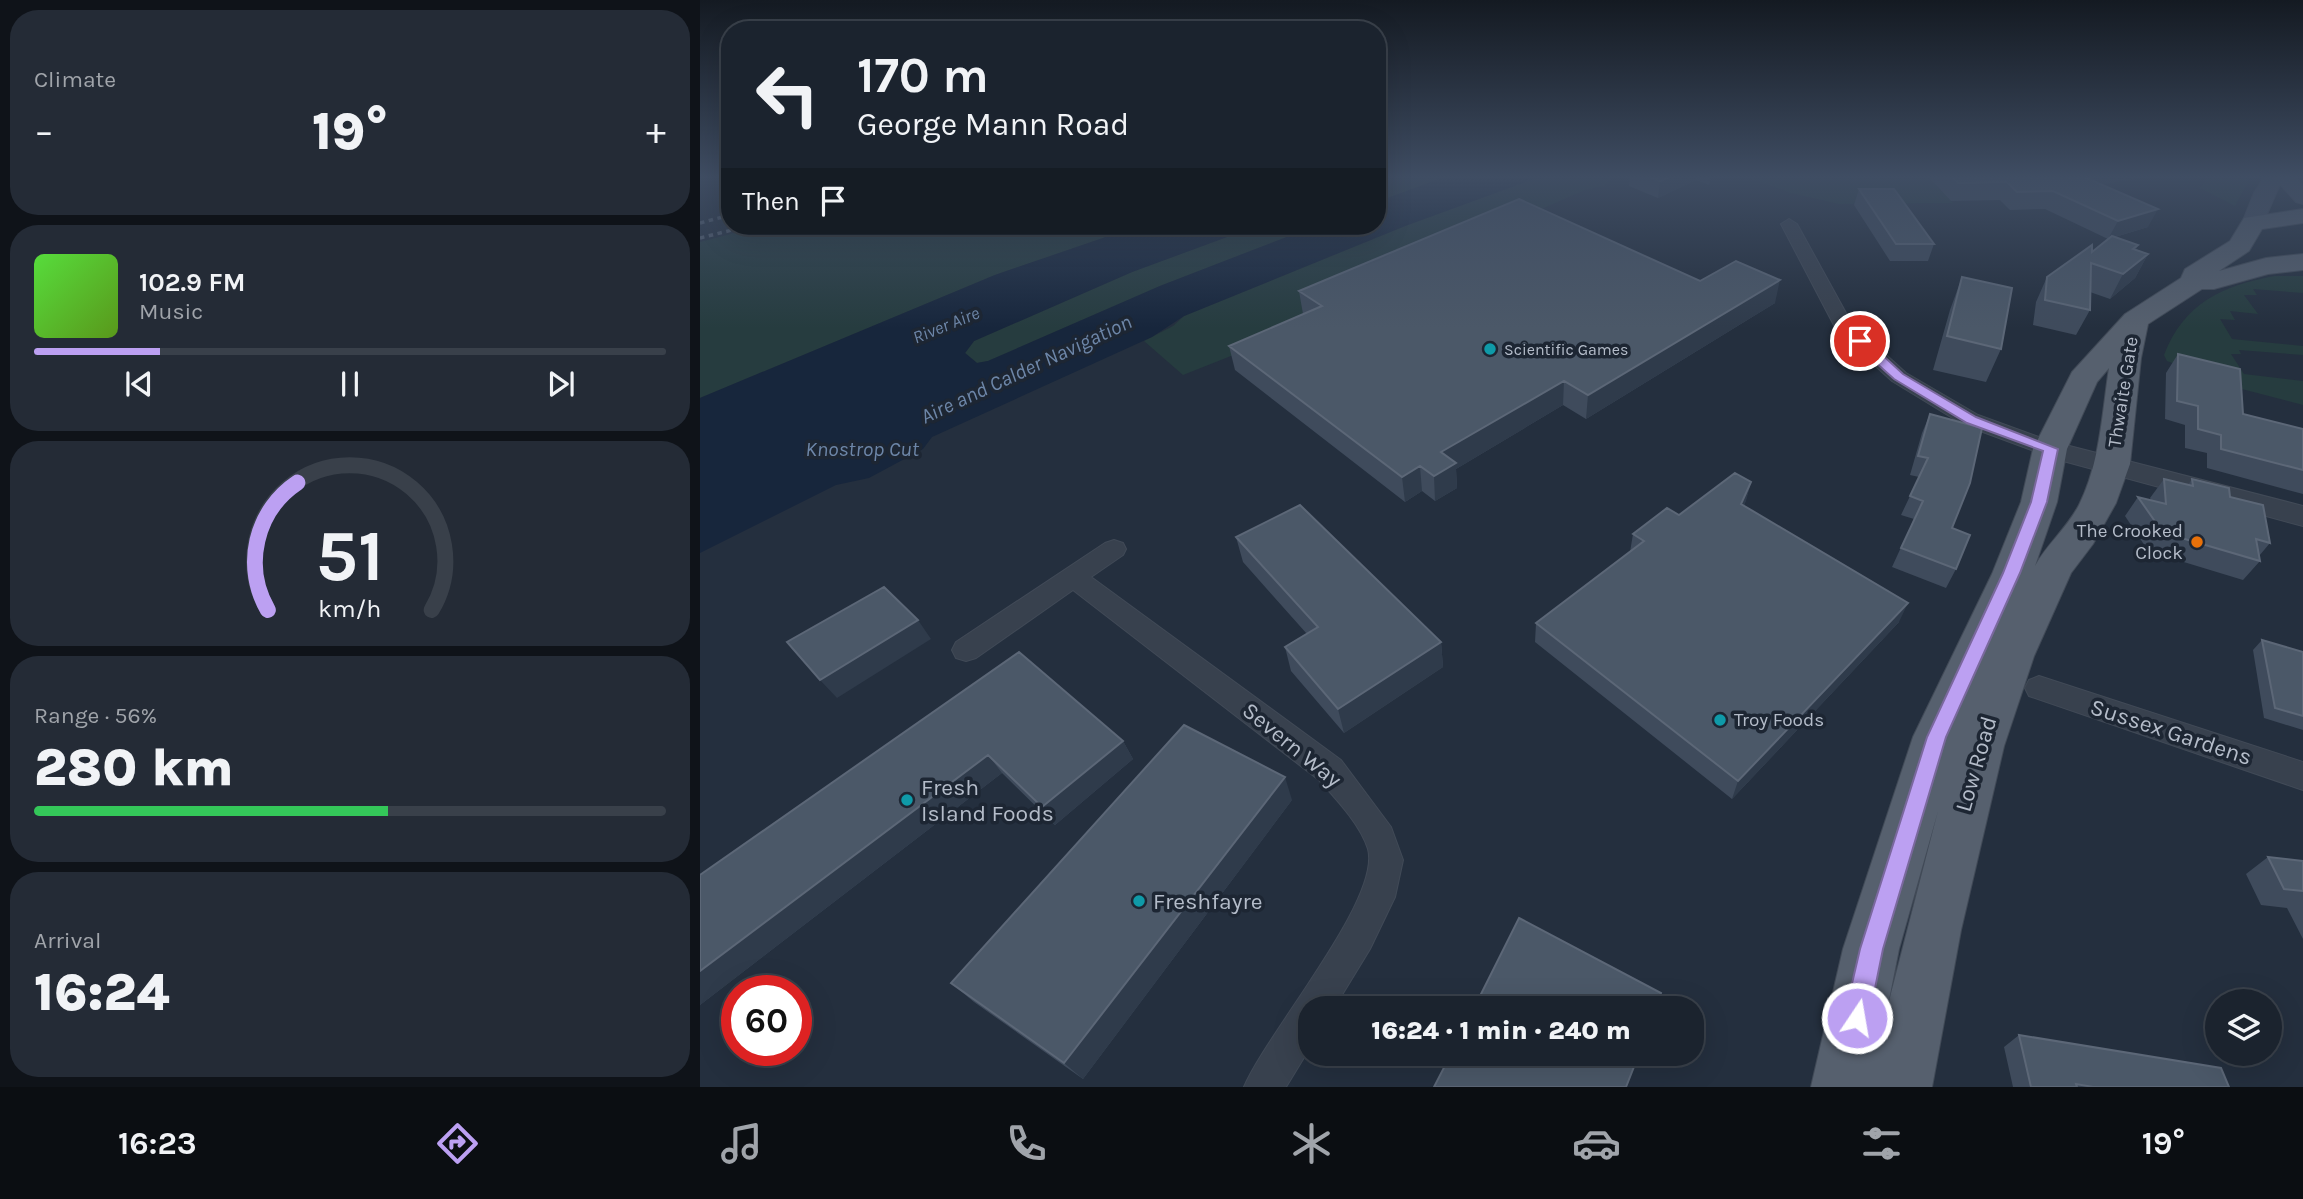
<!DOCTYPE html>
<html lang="en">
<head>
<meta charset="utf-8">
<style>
	body { margin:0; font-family:Karla,sans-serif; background:#242b36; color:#f1f3f6; height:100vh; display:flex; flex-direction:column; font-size:26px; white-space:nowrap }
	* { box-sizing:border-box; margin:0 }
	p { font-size:23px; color:#a0a4aa }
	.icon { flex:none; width:38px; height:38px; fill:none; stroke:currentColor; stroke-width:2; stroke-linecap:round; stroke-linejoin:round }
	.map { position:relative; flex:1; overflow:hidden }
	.details { display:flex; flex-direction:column; gap:10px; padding:10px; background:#0f1319; width:700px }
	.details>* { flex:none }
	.hud { position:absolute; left:21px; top:21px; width:665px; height:214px; border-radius:28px; box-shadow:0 7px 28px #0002,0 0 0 2px #39404a; background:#1b232e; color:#f1f3f6; overflow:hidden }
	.controls { position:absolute; left:1505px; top:989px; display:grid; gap:14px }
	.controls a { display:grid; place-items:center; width:77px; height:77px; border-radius:50%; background:#1b232e; box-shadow:0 7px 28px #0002,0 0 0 2px #39404a; font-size:35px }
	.speed { position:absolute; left:21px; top:975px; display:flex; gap:14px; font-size:35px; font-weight:700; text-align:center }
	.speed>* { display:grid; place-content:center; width:91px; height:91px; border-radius:50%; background:#1b232e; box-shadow:0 7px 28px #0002,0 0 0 2px #39404a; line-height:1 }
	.speed .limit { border:10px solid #d22; background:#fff; color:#111 }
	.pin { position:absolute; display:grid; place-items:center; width:60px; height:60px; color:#fff; margin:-30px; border:4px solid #fff; border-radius:50%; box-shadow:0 2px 7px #0007 }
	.me { position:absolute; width:77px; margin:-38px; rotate:12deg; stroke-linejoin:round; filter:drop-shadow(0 0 5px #0008) }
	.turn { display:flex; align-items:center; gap:24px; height:147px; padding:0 21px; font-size:32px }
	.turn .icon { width:91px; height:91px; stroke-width:2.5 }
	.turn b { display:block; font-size:49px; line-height:60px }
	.then { display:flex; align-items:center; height:66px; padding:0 21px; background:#0003; gap:14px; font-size:26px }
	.big { font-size:52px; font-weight:800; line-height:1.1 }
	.details .tile { flex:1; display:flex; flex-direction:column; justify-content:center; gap:10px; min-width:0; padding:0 24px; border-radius:28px; background:#242b36 }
	.details .dial { align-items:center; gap:0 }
	.dial svg { height:182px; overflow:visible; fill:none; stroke:#39404a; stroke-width:7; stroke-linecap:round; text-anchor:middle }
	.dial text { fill:#f1f3f6; stroke:none }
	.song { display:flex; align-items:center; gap:21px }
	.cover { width:84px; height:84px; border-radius:10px; background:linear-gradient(135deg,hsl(110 70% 55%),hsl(90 70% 35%)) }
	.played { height:7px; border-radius:4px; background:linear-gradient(90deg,#bca0f2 20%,#39404a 20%) }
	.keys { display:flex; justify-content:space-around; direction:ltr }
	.heat { display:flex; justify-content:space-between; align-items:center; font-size:38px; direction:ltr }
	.charge { height:10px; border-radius:5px; background:linear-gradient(90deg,#34c759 56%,#39404a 0) }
	.trip { position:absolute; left:598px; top:996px; width:406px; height:70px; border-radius:28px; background:#1b232e; box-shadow:0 7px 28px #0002,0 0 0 2px #39404a; font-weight:800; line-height:70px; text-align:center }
	.dock { display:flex; height:112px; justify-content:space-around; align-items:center; background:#0b0e12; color:#a0a4aa }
	.dock .icon { width:49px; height:49px }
	.dock .active { color:#bca0f2 }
	.dock b { font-size:32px; color:#f1f3f6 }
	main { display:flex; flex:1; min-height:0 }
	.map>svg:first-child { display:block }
	.green { fill:#263c3f }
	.water { fill:#17263c }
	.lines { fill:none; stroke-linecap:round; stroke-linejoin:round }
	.minor-casing { stroke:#414a57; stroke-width:2 }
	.tertiary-casing { stroke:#414a57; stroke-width:2 }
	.secondary-casing { stroke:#414a57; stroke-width:2 }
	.primary-casing { stroke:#414a57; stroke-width:2 }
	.minor { fill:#38414e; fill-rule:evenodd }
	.tertiary { fill:#38414e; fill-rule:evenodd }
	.secondary { fill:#465061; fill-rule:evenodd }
	.primary { fill:#56606e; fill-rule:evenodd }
	.rail { stroke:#5a6575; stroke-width:3.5; stroke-dasharray:4.5 4.5; stroke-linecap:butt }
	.wall { fill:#3f4b5c }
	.shaded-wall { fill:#2f3b4b }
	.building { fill:#4b5868; stroke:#5c6777; stroke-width:2 }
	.route { fill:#bca0f2; stroke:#7a689d; stroke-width:2 }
	.culture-dot { fill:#0f9aa8; stroke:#1d2633; stroke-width:2.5 }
	.food-dot { fill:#e8710a; stroke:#1d2633; stroke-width:2.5 }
	.labels { text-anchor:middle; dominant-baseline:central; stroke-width:7; stroke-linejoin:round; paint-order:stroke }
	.far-poi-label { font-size:16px; fill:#b4bcc9; stroke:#1d2633; text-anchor:start }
	.far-water-label { font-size:18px; font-style:italic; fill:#6d86a8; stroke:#1d2633 }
	.street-label { font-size:19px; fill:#b4bcc9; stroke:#1d2633 }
	.poi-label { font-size:19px; fill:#b4bcc9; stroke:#1d2633; text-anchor:end }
	.water-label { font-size:21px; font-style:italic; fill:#6d86a8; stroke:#1d2633 }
	.near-street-label { font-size:23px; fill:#b4bcc9; stroke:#1d2633 }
	.near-poi-label { font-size:23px; fill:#b4bcc9; stroke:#1d2633; text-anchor:start }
</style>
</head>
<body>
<main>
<section class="details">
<div class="tile"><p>Climate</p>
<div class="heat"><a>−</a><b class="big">19°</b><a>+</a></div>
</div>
<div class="tile">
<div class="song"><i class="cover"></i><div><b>102.9 FM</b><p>Music</p></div></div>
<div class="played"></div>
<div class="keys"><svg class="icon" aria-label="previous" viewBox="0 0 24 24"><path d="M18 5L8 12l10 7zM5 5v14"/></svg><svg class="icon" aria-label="pause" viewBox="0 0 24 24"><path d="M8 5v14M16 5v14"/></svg><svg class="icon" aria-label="next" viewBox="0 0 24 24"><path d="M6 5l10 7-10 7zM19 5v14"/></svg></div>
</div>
<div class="tile dial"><svg viewBox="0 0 100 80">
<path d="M14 69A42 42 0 1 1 86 69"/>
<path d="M14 69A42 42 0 0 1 27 13" stroke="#bca0f2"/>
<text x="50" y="56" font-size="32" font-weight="700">51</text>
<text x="50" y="72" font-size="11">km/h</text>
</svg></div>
<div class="tile"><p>Range · 56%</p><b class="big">280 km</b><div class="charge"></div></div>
<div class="tile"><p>Arrival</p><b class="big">16:24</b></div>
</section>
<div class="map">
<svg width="1603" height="1087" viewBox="0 0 1603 1087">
	<rect width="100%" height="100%" fill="#242f3e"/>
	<path class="green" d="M697,176H747L677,202V182Z
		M842,176H915L904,186L885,190L533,344L541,352L483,375L444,341L473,326L484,316L705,226Z
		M1044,176H1229L1253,203L1139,204L1091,193Z
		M1509,176H1551L1535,206L1500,188Z
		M61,226H438L295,275L0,398V242Z
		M556,226H615L460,286L288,361L277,363L265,353L274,341L432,272Z
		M1574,276H1603V293L1553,289L1557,295H1544L1558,314L1530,311L1535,320L1520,319L1532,339L1603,346V355L1539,350L1541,354H1531L1544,374L1603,381V405L1538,388L1467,361L1464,355C1484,303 1522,286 1574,276Z"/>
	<path class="water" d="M747,176H842L705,226L484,316L452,337L232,437L223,449L169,478L136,485L0,553V398L295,275L438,226H557L432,272L274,341L265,353L277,363L288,361L460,286L615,226H677V202Z"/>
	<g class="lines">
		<g class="minor-casing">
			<path id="minor" d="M1089,219L1097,224L1152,324L1206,373L1278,415L1358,444L1361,449L1358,454H1342L1264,425L1192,381L1137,331L1081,224Z
				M414,540L423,543L426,549L423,555L391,577L641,760L691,827L703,860L695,897L670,949L634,1008H611V1046L586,1087H544C566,1034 682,899 668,849C660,824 636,799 619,780L373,590L276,658L266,661L256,658L252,650L256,642L405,543Z
				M1339,676L1603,762V790L1329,696L1325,688L1329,680Z"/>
		</g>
		<g class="tertiary-casing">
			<path id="tertiary" d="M1350,441L1603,506V526L1341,455L1337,449L1341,443Z"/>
		</g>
		<g class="secondary-casing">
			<path id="secondary" d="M1565,176H1594L1603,186V204L1596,202L1580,184L1561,228H1545L1542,223L1554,193Z"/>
		</g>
		<g class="primary-casing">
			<path id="primary" d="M1603,209V223L1562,229L1549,251L1519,271L1566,258L1603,254V270L1568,274L1514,289H1502L1448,324L1441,358L1430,464L1416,503L1393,544L1371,573L1334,656L1304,746L1261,930L1232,1087H1111L1143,949L1213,737L1292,574L1321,502L1333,449L1372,372L1425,314L1481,278L1485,269L1530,241L1544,218ZM1409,368C1402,414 1400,463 1379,505C1367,528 1347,544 1335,566L1357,502L1367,449L1397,382ZM1238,811L1188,1005L1199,949Z"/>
		</g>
		<use href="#minor" class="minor"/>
		<use href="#tertiary" class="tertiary"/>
		<use href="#secondary" class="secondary"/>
		<use href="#primary" class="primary"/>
		<path class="rail" d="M0,223L30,215
			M0,238L48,226"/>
	</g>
	<path class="wall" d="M930,176H1011L1009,185L996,180L958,198L929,186Z
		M1228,176H1449L1402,184L1448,227L1415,237L1438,245L1436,249L1448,254L1435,278L1410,299L1390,292V310L1376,335L1333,325L1336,302L1347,277L1392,252L1408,239L1345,209L1310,210L1300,200L1251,201Z
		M1159,189L1234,244L1228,261H1190L1154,205Z
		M1262,277L1301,349L1286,382L1233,370L1250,310Z
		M1000,281L1075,303L886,419L863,405L756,469L757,488L735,501L722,491L705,502L535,370L529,346L603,314L599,291Z
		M1478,354L1543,414L1603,429V494L1507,468V453L1485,448V425L1465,419L1466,373Z
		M1230,414L1252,528L1256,569L1246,588L1192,567L1214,519L1201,515L1219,477L1210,475L1222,433Z
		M1464,479L1488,485L1492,479L1530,497L1570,543L1559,556L1560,561L1543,580L1464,556L1447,549L1425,516L1438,497L1451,500L1450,498Z
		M1051,482L1044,506L1199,622L1032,799L835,642L836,623L930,552L933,534L979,515Z
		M536,537L741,642L743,667L644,733L591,671L585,647L607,634L543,562Z
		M1562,640L1603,652V730L1564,718L1553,650Z
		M319,652L423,741L433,759L355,825L302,773L0,1005V875Z
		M592,800L383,1079L274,1002L251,983Z
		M1568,857L1603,861V939L1587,908L1561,905L1546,874Z
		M1319,1035L1529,1087H1313L1304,1047Z"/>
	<path class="shaded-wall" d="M972,176H996V180L958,198L960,181Z
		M1373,176H1449L1367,191Z
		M1458,209L1448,227L1408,239L1418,221Z
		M1448,254L1435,278L1410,299L1423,274Z
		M1080,280L1075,303L886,419L888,395Z
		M864,381L863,405L756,469L757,488L735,501L734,476L741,452Z
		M720,466L722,491L705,502L702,477Z
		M1051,482L1046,501L1036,523L1041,504Z
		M1208,603L1199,622L1032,799L1038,781Z
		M218,620L231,639L137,698L120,680Z
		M741,642L743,667L644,733L638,709Z
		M423,741L433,759L355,825L342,807Z
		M288,755L302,773L0,1005V971Z
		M585,777L592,800L383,1079L364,1063Z"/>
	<path class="building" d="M947,176H972L960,181Z
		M1251,176H1382L1458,209L1418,221L1353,191L1317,192L1307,182L1258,183Z
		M1159,189H1194L1234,244H1196Z
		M819,199L1000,281L1036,261L1080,280L888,395L864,381L741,452L756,463L734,476L720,466L702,477L529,346L622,306L599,291Z
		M1412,236L1438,245L1433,249L1448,254L1423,274L1391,263L1390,310L1345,300L1347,277L1392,245V252Z
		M1262,277L1312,288L1301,349L1247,336Z
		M1478,354L1540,369L1543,414L1603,429V470L1521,449V435L1498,429V406L1477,401Z
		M1230,414L1282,428L1270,483L1252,528L1270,535L1256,569L1201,548L1223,501L1210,496L1228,458L1218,456Z
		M1035,473L1051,482L1041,504L1208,603L1038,781L836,623L944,541L933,534L967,508L979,515Z
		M1464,479L1493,486L1492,479L1529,488L1530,497L1563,505L1570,543L1556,539L1560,561L1478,537L1461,530L1438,497L1466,504Z
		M600,505L741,642L638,709L585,647L618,627L536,537Z
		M184,587L218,620L120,680L87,642Z
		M1562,640L1603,652V716L1575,708Z
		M319,652L423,741L342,807L288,755L0,971V875Z
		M484,725L585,777L364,1063L251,983Z
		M1568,857L1603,861V891L1584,889Z
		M819,918L961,993L956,1008H774Z
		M1319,1035L1521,1068L1529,1087H1393L1376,1084L1377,1087H1331Z
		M751,1054H939L926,1087H734Z"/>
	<linearGradient id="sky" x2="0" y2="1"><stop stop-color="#141a22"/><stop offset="0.54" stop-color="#3f4d63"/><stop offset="1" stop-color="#3f4d63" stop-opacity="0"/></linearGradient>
	<rect width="1603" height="328" fill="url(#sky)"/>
	<path class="route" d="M1155,338H1164L1203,374L1276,417L1358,449L1347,502L1320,573L1246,737L1183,949L1169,1018L1165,1026L1157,1030L1148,1026L1144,1018L1160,949L1227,737L1303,573L1331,502L1343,451L1267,423L1194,379L1155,344Z"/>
	<g class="culture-dot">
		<circle cx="790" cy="349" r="7"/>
		<circle cx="1020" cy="720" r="7"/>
		<circle cx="207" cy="800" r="7"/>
		<circle cx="439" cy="901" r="7"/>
	</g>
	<circle class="food-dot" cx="1497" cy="542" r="7"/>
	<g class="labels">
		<g class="far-poi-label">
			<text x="804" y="349">Scientific Games</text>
		</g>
		<g class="far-water-label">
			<text transform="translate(246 325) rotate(-22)">River Aire</text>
		</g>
		<g class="street-label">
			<text transform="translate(1423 392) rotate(-81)">Thwaite Gate</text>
		</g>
		<g class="poi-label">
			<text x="1483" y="531">The Crooked<tspan x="1483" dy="22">Clock</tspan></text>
			<text x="1034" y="720" text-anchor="start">Troy Foods</text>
		</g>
		<g class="water-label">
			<text transform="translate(326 369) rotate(-25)">Aire and Calder Navigation</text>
			<text x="162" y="449">Knostrop Cut</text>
		</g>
		<g class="near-street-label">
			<text transform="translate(1471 732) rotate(18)">Sussex Gardens</text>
			<text transform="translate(592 745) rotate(39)">Severn Way</text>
			<text transform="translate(1276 764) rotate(-74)">Low Road</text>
		</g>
		<g class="near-poi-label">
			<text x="221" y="787">Fresh<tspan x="221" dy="26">Island Foods</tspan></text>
			<text x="453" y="901">Freshfayre</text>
		</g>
	</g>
</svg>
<div class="controls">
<a><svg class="icon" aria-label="layers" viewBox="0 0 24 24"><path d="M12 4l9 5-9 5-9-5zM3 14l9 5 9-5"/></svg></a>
</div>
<div class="speed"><div class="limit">60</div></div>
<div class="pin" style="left:1160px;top:341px;background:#d93025"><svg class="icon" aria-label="arrive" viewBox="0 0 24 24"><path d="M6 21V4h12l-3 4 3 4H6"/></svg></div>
<svg class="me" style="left:1157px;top:1018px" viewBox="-20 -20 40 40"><circle r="17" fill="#bca0f2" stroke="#fff" stroke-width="3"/><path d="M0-11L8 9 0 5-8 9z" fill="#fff"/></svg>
<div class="trip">16:24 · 1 min · 240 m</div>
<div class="hud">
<div class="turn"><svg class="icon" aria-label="left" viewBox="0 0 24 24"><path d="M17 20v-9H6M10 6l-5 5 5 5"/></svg><div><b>170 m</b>George Mann Road</div></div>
<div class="then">Then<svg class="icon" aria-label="arrive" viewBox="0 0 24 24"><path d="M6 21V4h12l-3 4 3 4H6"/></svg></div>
</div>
</div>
</main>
<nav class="dock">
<b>16:23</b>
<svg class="icon active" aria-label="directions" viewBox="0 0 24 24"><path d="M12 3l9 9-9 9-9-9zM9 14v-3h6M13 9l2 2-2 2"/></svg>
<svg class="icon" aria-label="music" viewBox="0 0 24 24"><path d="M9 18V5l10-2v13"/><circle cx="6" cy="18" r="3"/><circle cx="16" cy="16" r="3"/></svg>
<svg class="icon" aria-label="phone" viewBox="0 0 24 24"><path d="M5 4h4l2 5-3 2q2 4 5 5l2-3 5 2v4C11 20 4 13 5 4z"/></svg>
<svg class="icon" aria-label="climate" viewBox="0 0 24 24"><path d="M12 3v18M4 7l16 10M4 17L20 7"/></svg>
<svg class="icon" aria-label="car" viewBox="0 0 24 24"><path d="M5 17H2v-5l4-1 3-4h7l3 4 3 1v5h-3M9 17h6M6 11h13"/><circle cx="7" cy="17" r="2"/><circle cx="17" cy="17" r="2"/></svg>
<svg class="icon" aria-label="filters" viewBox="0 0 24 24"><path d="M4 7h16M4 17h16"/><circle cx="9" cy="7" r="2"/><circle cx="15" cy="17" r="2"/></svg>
<b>19°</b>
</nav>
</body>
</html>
